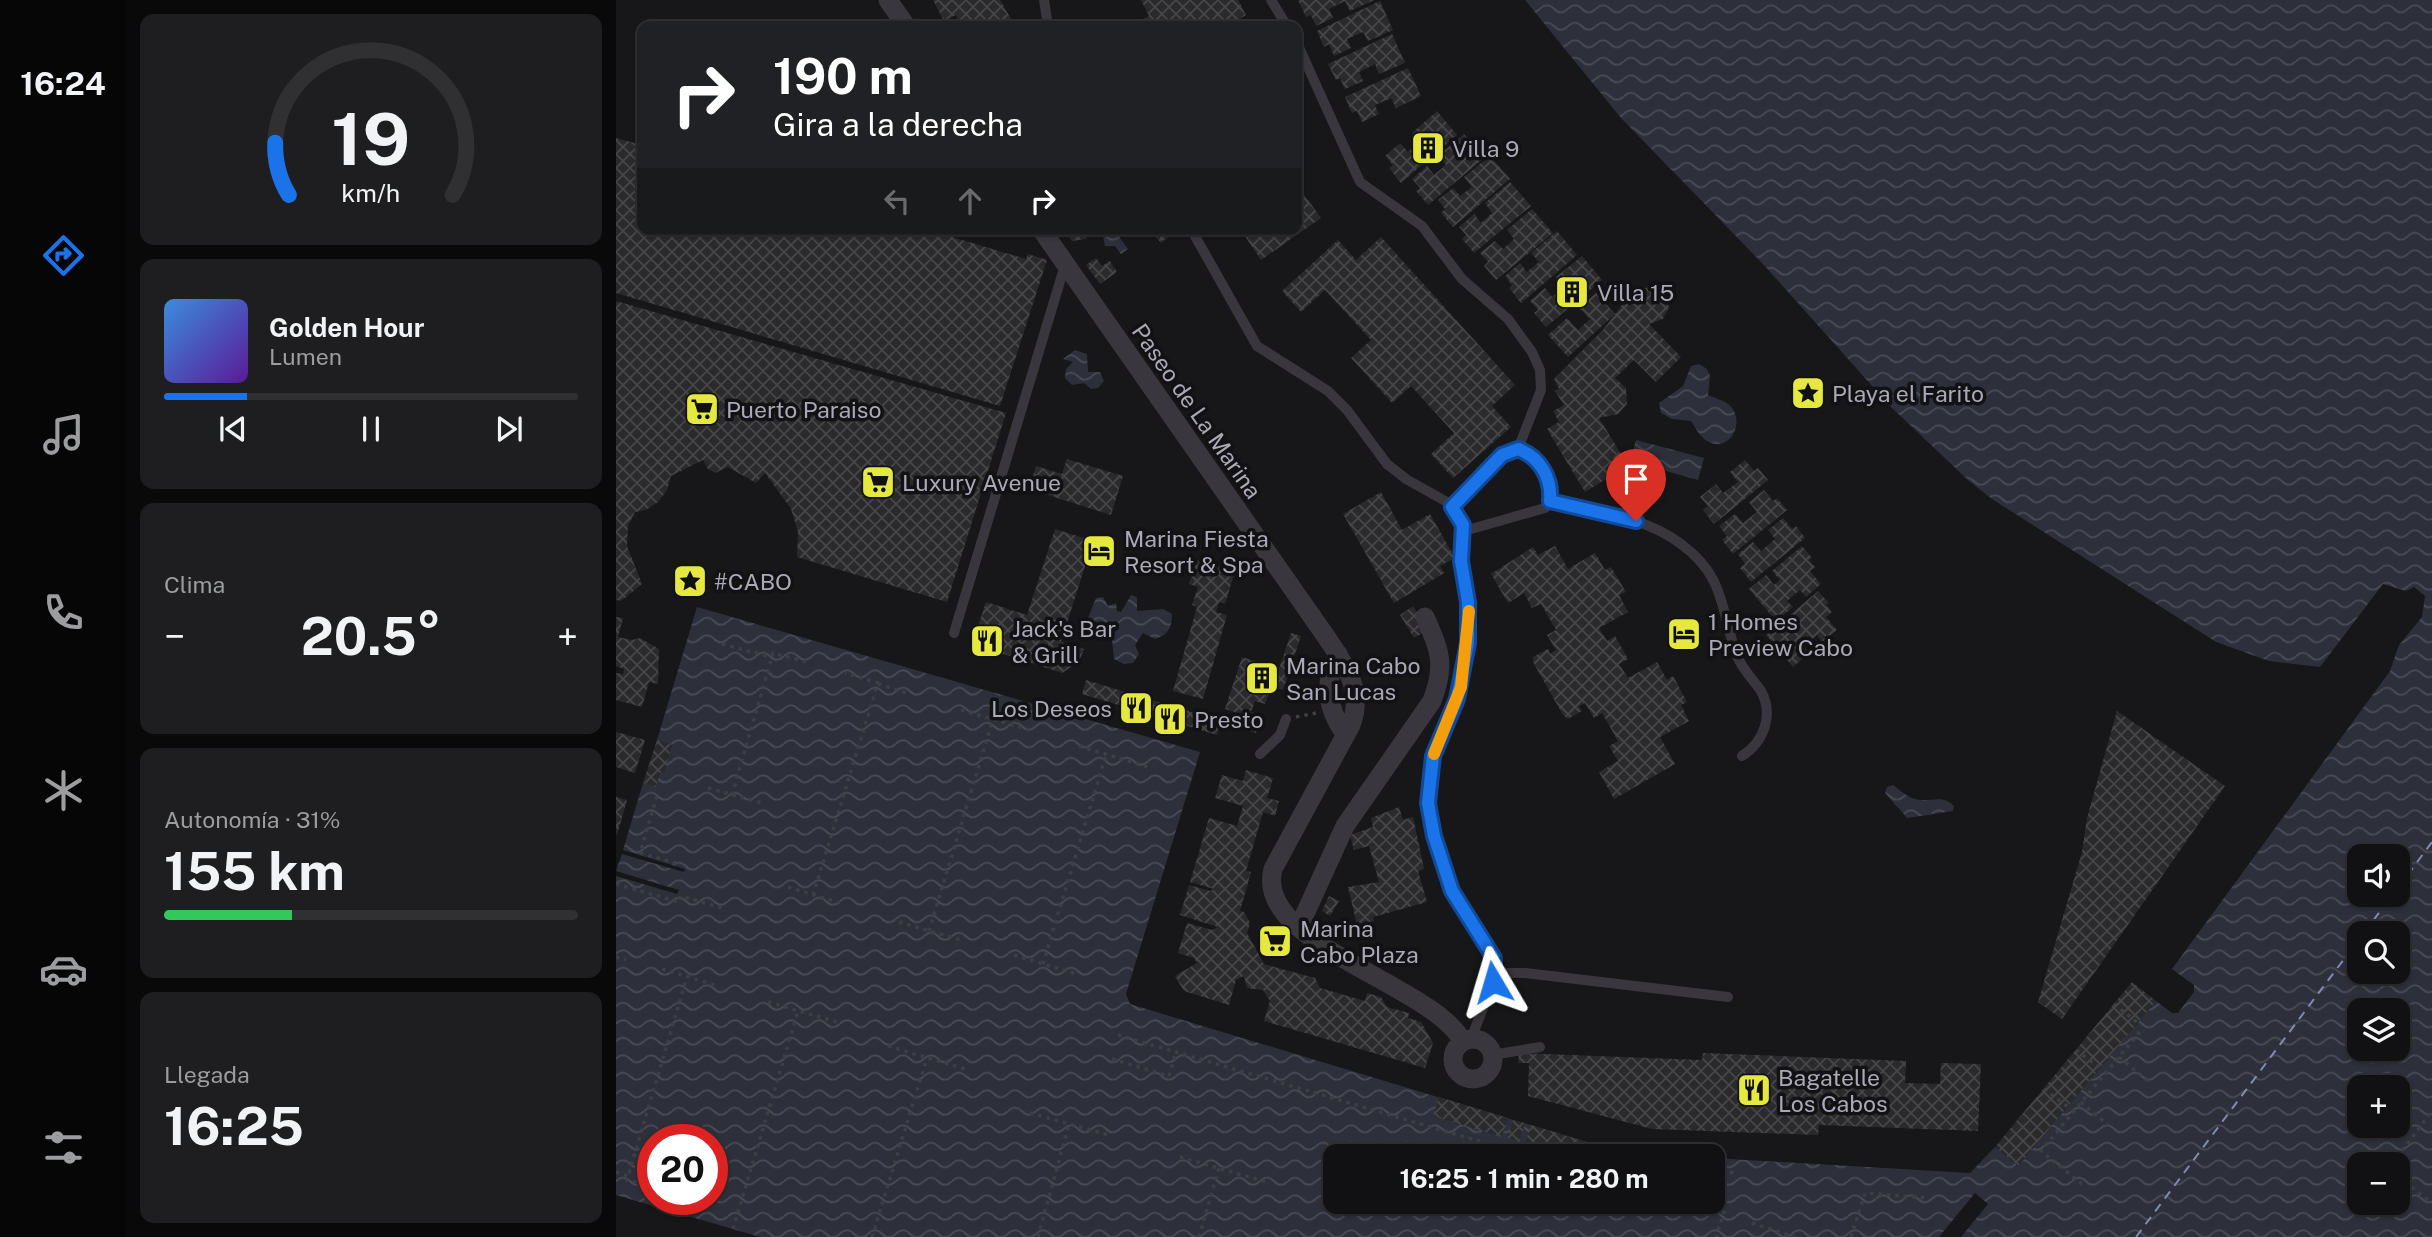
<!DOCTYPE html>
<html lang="es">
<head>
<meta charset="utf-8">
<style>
	body { margin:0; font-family:"Public Sans",sans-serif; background:#1e1e20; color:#f1f3f6; height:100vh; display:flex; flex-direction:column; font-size:26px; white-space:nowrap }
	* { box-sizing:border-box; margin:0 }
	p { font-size:23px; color:#9c9d9f }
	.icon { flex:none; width:38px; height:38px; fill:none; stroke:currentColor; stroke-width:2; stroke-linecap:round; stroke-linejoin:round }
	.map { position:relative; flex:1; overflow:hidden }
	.panel { display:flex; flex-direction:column; gap:14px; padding:14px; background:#09090a; width:490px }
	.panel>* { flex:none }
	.guide { position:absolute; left:21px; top:21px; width:665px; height:214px; border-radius:14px; box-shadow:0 2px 5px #0004,0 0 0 2px #303032; background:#202124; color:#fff; overflow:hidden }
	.tools { position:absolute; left:1731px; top:844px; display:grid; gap:14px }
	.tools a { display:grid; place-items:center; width:63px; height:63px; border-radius:14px; background:#111012; box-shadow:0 2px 5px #0004,0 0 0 2px #303032; font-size:35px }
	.speed { position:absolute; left:21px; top:1124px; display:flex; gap:14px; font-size:35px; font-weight:700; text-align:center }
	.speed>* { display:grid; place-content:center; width:91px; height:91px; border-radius:50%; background:#111012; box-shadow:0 2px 5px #0004,0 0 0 2px #303032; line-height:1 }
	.speed .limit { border:10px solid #d22; background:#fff; color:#111 }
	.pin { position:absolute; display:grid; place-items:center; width:60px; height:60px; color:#fff; margin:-72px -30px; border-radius:50% 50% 50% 0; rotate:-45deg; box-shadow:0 0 7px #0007 }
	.pin .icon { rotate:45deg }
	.me { position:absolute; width:77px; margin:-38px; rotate:353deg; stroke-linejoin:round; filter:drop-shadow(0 0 5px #0008) }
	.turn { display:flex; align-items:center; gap:24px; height:147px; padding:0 21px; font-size:32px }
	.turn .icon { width:91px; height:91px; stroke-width:2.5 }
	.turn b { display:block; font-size:49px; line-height:60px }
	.lanes { display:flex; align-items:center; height:66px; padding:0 21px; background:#0003; justify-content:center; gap:35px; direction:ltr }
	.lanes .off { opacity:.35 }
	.big { font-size:52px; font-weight:700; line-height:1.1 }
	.panel .card { flex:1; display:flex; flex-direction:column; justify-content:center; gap:10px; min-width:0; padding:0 24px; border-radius:14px; background:#1e1e20 }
	.panel .dial { align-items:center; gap:0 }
	.dial svg { height:182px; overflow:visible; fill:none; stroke:#303032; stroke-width:7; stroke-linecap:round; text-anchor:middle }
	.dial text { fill:#f1f3f6; stroke:none }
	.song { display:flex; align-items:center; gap:21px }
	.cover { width:84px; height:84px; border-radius:10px; background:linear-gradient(135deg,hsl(210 70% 55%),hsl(270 70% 35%)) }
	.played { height:7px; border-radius:4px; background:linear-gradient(90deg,#1a73e8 20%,#303032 20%) }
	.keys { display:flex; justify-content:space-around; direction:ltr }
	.heat { display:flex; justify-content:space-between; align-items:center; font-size:38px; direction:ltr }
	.charge { height:10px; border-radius:5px; background:linear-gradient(90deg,#34c759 31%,#303032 0) }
	.trip { position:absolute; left:707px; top:1144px; width:402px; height:70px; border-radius:14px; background:#111012; box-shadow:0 2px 5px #0004,0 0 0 2px #303032; font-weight:700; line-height:70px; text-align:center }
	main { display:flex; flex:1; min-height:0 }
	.menu { display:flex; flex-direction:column; width:126px; justify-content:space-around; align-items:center; background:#070607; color:#9c9d9f }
	.menu .icon { width:49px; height:49px }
	.menu .on { color:#1a73e8 }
	.menu b { font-size:32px; color:#f1f3f6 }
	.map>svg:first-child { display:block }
	.water { fill:url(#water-waves); fill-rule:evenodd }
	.pier { fill:#171618 }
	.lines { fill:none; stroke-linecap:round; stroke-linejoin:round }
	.ferry { stroke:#828ab0; stroke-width:2; stroke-dasharray:9 7; stroke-linecap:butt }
	.building { fill:url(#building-cross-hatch) }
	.path { stroke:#3e3e44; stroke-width:3.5; stroke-dasharray:3.5 5; stroke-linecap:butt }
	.service { stroke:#39373d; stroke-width:10 }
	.minor { stroke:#39373d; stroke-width:19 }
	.route-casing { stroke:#114b97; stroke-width:18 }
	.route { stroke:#1a73e8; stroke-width:12 }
	.slow { stroke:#f59e0b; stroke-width:12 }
	.labels { text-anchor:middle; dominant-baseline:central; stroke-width:7; stroke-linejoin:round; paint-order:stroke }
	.poi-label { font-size:23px; fill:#aaa9b7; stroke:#121113; text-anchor:start }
	.street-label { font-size:23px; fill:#aaa9b7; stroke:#121113 }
</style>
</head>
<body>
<main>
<nav class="menu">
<b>16:24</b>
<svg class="icon on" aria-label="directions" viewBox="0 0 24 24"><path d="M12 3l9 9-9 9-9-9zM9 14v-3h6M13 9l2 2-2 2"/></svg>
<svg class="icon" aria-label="music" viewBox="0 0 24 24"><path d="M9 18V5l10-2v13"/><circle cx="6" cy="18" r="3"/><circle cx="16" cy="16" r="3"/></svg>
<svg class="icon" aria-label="phone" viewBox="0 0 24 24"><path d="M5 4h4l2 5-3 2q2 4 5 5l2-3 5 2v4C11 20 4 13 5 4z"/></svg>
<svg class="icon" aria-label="climate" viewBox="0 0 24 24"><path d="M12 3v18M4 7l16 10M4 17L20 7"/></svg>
<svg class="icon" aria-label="car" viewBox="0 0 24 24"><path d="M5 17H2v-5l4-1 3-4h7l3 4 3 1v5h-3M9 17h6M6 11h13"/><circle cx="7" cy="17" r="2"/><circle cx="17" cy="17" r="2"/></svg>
<svg class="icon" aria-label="filters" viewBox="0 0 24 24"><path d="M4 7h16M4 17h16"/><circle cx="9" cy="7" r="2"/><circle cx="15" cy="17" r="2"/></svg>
</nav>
<section class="panel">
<div class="card dial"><svg viewBox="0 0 100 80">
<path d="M14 69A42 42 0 1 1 86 69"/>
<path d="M14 69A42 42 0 0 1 8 46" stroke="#1a73e8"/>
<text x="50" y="56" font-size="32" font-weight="700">19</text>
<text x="50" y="72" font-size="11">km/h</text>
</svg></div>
<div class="card">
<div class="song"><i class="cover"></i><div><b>Golden Hour</b><p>Lumen</p></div></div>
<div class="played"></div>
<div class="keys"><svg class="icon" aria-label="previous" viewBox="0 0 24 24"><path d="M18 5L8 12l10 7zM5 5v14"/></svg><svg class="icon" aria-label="pause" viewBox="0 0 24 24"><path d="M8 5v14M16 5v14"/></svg><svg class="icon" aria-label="next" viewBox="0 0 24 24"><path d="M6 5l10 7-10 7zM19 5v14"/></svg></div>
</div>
<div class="card"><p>Clima</p>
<div class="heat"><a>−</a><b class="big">20.5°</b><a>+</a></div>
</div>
<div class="card"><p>Autonomía · 31%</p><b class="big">155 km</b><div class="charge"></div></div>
<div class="card"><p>Llegada</p><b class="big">16:25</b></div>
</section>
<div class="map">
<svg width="1816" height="1237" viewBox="0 0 1816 1237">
	<defs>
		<pattern id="water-waves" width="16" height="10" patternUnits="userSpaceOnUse" patternTransform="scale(1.75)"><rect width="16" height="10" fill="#2d303b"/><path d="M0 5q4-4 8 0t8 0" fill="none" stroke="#494b55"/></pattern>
		<pattern id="building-cross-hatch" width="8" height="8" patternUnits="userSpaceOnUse" patternTransform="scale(1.75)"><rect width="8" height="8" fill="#2a292c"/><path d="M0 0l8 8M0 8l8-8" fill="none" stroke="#464548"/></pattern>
	</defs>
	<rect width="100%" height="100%" fill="#171618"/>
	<path class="water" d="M909,0H1816V1237H144L0,1195V876L61,894L63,890L0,871L6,854L68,872L69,869L7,850L27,783L40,786L44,772H48L56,745L41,740L81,607L584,752L510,994L514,1004L984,1146L981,1157H719V1202H1097V1158L1354,1173L1379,1147L1402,1166L1540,1001L1556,1013H1562L1578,992V985L1556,969L1774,671L1783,645L1806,617L1809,596L1798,587L1790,591L1767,584L1704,667L1653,661L1600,642L1376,499L1353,481L1275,407L1147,264L1005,118ZM1743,856H1782V894H1743ZM1743,933H1782V971H1743ZM1743,1010H1782V1048H1743ZM1743,1087H1782V1125H1743ZM37,1139H96V1199H37ZM1743,1164H1782V1202H1743Z
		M495,229L505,232L504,238L512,249L505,254L499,246H489L487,236Z
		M459,350L471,354L472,372H484L488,381L482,388L475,389L468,383L456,385L449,378L450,369L457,362L447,359Z
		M1083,364L1091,369L1094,376L1092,395C1098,398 1107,400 1112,404C1131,419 1115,453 1093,442C1084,438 1080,428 1075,421L1056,419L1045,413L1043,403L1067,386L1075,366Z
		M1020,440L1088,458L1082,480L1014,461Z
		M515,595L521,597V611L547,609L556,614C556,628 552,635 539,639L527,633L519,645L523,654L517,663L508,664L498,659L496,640L500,630L476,626L472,618L480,598L487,597L492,606L500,603L501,611L505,612Z
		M1277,785C1285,791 1293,799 1304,800C1317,801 1328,795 1338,806L1337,811L1291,818L1269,793L1271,787Z"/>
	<path class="pier" d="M1359,1193L1372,1204L1345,1237H1323Z"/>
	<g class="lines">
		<path class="ferry" d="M1782,888L1816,842
			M1748,933L1777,894
			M1520,1237L1743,939"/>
	</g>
	<path class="building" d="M317,0H384L399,26H345L340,15L328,21Z
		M525,0H622L630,15L620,21L622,26H514L533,16Z
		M682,0H758L734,11L729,1L713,9L717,18L700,26L695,15L690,17Z
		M764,1L777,30L752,41L747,32L731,39L735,48L718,56L713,44L708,47L701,31Z
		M776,34L789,63L763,74L759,64L743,72L747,81L729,89L724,78L720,80L712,64Z
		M792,68L805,96L780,108L775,98L759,105L763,114L746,122L741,111L736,113L729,97Z
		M821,111L841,135L785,183L773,168L777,165L769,156L784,143L792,152L803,142L796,133Z
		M848,134L868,158L812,205L800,191L804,188L796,179L811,166L818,175L830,165L822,156Z
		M0,138L26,145V229H309L410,259L412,254L431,260L384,406L0,293Z
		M874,156L894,179L837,227L825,213L829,209L822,200L837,188L844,196L856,187L848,177Z
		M894,182L915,206L858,253L846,239L850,235L843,227L858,214L865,223L876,213L869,203Z
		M681,185L705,218L645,260L624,229H681Z
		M916,209L937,233L880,280L868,266L872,262L864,253L879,241L887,249L898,239L891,230Z
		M447,229H475L470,239L456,241Z
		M533,229H562L545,243Z
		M941,231L961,255L905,303L893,288L896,285L889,276L904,263L911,272L923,262L915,253Z
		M765,237L899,385L876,406L895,427L837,478L815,454L838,433L795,386L776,403L735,358L755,340L709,290L685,312L666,291L722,240L740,260Z
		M966,256L986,280L930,327L918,313L922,310L914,301L929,288L936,297L948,287L940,277Z
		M480,258L486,266L494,261L501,272L484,284L470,265Z
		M1034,286L1046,291L1053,307L1047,319L1033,324L1065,357L1040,382L1018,360L999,378L1010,388L1011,404L1002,414L983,418L1005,454L995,460L1003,471L969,492L931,429L943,422L937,411L948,405L939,391L943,389L938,379L987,330L1009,301L1014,306L1020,292Z
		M980,293L999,314L952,357L932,335L951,318L962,330L974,319L963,308Z
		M0,301L390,413L331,602L181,557L182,532L175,509L149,473L140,483L112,467L99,473L92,469L87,460L55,476L51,490L42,502L30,510L19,512L12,526L11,546L26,584L5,601L0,600Z
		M451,459L507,476L495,515L413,489L420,466L446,474Z
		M1129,460L1138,471L1142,468L1152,480L1098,524L1087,510L1092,506L1084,497L1100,484L1107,493L1122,482L1114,472Z
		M1148,490L1157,501L1161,498L1171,510L1117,554L1106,540L1111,536L1103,526L1119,514L1127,523L1141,512L1133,502Z
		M765,492L786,530L814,514L839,558L824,566L828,573L778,603L727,514Z
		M1167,518L1176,529L1180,526L1189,538L1135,582L1124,568L1129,564L1122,554L1137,542L1145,551L1159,539L1152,530Z
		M439,529L477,541L445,642L468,649L463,662L446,673L356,644L370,602L411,615Z
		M939,546L952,569L979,553L989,570L995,567L1010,592L1003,595L1012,612L983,628L991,641L999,636L1012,659L1003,664L1012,678L1041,662L1051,680L1057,676L1071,702L1065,705L1073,721L1044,737L1059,764L998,799L983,772L1002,761L993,746L1002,741L986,713L978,718L969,703L963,706L966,711L952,719L947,715L917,662V657L932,649L934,654L940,650L931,635L940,630L925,604L916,608L908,593L892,603L875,574L917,547L922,555Z
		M1186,546L1196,558L1193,560L1199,567L1194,571L1205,584L1190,597L1184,590L1171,601L1177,607L1160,621L1133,589L1150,575L1158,585L1164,580L1156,571Z
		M581,560L619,571L609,604L603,602L600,612L611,615L587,699L557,691L581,607L576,605L582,587L573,584Z
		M1202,591L1213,603L1210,605L1216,612L1210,617L1221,630L1206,642L1201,635L1188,646L1193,653L1177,667L1150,635L1167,621L1175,630L1180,625L1173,616Z
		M797,606L812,630L798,638L784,615Z
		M0,617L7,618L2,637L16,640L24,638L43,649L42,684L33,682L26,707L0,700V673L7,674L8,669L0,666Z
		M675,633L685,636L667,690L656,686L649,704L639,701L635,712L646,715L640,733L624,728L628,715L609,709L626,657L663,669Z
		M470,680L605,721L601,735L466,694Z
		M1501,711L1609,786L1446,1019L1422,1002L1466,852L1471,818Z
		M0,732L29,740L19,773L0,767Z
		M41,740L56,745L48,773L44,772L40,787L27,783Z
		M630,770L657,778L651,798L663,801L659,816L647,812L630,871L635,872L624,911L628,912L634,923L631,933L648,964L699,978L704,988L749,1001L751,993L765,997L771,1007L793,1013L792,1018L805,1022L817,1043L809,1068L648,1021L654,1001L647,990L631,988L628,976L620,980L613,1005L568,991L559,976L581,963L578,958L562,953L571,923L596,930L602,927L564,915L573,885L594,891L598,889L574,882L593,818L621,826L627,806L599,798L606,775L627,781Z
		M0,797L11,800L1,835L0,834Z
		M783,807L787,820L797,817L808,869L802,871L811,902L757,917L758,921L741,925L732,887L763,882L753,846L738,850L734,835L757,827L755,818Z
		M713,896L723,901L714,916L706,911Z
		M1516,982L1540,1001L1402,1166L1379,1147Z
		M903,1053L1086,1060L1087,1053L1290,1061L1289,1083L1324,1084L1325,1063L1365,1064L1362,1131L1203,1125L1202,1135L1036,1129L912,1096L913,1063H902Z
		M823,1097L892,1118L886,1137L817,1116Z
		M897,1120L909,1123L903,1142L892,1138Z
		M915,1125L984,1146L981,1157H952L909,1144Z"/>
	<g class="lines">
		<path class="path" d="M106,644L155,657
			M262,684L291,693
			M345,710L417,731
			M680,717L700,713
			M463,746L535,768
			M92,788L146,803
			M116,795L157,653L191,662
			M41,796L24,853L63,864
			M0,884L63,902L65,896L106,908
			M172,887L228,904
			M197,895L262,683L229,673
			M283,922L345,940
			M313,931L377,719
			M398,955L460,974
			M0,957L10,960
			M427,964L490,755
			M46,969L102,986
			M152,1002L221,1022
			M1498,1004L1522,1023
			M502,1035L917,1157
			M272,1046L352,1070
			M1460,1050L1484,1068
			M1503,1057L1532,1081
			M496,1059L553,1076L560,1052
			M1428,1089L1452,1107
			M1465,1102L1492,1125
			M414,1113L496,1136
			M564,1157L654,1183
			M1776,1164L1816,1111
			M0,1172L11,1176
			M1097,1172L1121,1173
			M1782,1177L1816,1203
			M1466,1184L1425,1151L1527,1028
			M37,1187L11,1180L71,977
			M1074,1202L1108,1212L1100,1237
			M1136,1223L1179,1237
			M117,1229L182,1011
			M256,1237L311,1058
			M422,1237L453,1124
			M583,1237L603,1168
			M1235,1237L1249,1193L1311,1198"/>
		<path class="service" d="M428,0L432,26
			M655,0L671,26
			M681,43L744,182L806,226L846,279L892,319L916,352L924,370L925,390L902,449
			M575,229L641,346L712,391L731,410L771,464L790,479L831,502L846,519L845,561L853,602L852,644L841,699L817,756L812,803L819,836L836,891L879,963L877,982L855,1039
			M934,501C978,511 1028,516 1065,544C1110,577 1104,609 1121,656C1126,669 1137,679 1145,691C1158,715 1148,742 1126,756
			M836,507L886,455L898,449C921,452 945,486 929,508L848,531
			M338,633L449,265
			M644,754L664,735L670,719
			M878,982L892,973H909L1112,997
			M876,1055L924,1047"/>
		<path class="minor" d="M272,0L290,26
			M425,229L711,638C730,667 748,690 735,725L657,869C637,944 818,985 847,1042
			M722,654C707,683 711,710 730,735
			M683,927L729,826L816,701C830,664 824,651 809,617
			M837 1059a20 20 0 1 1 40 0a20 20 0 1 1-40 0Z"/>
	</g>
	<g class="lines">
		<g class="route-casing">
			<path id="route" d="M877,982L878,958L836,891L818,836L812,803L817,756L841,699L852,643V602L845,561L847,525L836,507L886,455L902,449C924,457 936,478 934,501L1020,521"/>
		</g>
		<use href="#route" class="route"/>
		<path class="slow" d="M818,754L845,687L853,611"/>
	</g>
	<defs>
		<g id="building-square" transform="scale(1.75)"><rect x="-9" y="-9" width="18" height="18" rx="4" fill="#e4e83f" stroke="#121113"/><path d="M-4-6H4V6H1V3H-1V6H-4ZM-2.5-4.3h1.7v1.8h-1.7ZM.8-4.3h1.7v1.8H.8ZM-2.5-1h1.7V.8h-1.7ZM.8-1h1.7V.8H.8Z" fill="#111"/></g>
		<g id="sight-square" transform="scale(1.75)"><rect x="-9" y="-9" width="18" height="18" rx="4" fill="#e4e83f" stroke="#121113"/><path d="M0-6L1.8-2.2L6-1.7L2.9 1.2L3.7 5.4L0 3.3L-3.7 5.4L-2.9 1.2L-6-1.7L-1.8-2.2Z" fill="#111"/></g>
		<g id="supermarket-square" transform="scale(1.75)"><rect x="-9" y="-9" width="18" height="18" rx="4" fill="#e4e83f" stroke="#121113"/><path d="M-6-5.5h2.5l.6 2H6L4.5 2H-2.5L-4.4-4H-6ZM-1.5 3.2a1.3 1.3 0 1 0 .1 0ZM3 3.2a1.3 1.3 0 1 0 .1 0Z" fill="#111"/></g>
		<g id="hotel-square" transform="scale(1.75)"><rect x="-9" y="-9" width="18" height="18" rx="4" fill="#e4e83f" stroke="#121113"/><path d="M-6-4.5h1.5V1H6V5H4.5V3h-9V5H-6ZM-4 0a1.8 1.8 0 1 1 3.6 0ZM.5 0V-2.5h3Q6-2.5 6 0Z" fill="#111"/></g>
		<g id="restaurant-square" transform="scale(1.75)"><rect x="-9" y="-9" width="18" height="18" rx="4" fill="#e4e83f" stroke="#121113"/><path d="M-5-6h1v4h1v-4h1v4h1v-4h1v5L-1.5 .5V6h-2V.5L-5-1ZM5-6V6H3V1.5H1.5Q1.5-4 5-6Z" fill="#111"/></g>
	</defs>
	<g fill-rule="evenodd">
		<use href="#building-square" x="812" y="148"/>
		<use href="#building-square" x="956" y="292"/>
		<use href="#sight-square" x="1192" y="393"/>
		<use href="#supermarket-square" x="86" y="409"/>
		<use href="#supermarket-square" x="262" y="482"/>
		<use href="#hotel-square" x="483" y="551"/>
		<use href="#sight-square" x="74" y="581"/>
		<use href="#hotel-square" x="1068" y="634"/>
		<use href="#restaurant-square" x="371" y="641"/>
		<use href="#building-square" x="646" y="678"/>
		<use href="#restaurant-square" x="520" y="708"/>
		<use href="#restaurant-square" x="554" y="719"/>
		<use href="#supermarket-square" x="659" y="941"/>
		<use href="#restaurant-square" x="1138" y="1090"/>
	</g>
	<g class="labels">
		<g class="poi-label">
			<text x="836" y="148">Villa 9</text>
			<text x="981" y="292">Villa 15</text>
			<text x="1216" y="393">Playa el Farito</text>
			<text x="110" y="409">Puerto Paraiso</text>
			<text x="286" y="482">Luxury Avenue</text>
			<text x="508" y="538">Marina Fiesta<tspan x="508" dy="26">Resort &amp; Spa</tspan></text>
			<text x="98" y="581">#CABO</text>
			<text x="1092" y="621">1 Homes<tspan x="1092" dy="26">Preview Cabo</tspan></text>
			<text x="396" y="628">Jack's Bar<tspan x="396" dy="26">&amp; Grill</tspan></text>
			<text x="670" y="665">Marina Cabo<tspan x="670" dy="26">San Lucas</tspan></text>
			<text x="496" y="708" text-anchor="end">Los Deseos</text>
			<text x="578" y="719">Presto</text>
			<text x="684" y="928">Marina<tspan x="684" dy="26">Cabo Plaza</tspan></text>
			<text x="1162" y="1077">Bagatelle<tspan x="1162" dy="26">Los Cabos</tspan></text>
		</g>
		<g class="street-label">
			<text transform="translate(581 411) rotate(55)">Paseo de La Marina</text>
		</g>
	</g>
</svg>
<div class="tools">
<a><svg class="icon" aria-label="sound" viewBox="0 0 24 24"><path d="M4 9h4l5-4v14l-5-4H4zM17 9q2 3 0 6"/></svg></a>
<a><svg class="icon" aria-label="search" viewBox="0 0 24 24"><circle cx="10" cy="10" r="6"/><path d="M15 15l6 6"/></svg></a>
<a><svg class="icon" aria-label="layers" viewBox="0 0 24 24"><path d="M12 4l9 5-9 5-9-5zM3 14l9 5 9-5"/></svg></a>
<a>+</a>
<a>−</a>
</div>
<div class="speed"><div class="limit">20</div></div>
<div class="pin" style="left:1020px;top:521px;background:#d93025"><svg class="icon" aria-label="arrive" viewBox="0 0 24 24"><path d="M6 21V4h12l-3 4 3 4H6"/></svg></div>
<svg class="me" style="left:877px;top:982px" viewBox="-20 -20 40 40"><path d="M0-17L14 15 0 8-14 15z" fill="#1a73e8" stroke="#fff" stroke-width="4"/></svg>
<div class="trip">16:25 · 1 min · 280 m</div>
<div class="guide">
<div class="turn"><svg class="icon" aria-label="right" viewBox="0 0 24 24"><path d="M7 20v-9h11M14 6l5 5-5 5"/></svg><div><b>190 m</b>Gira a la derecha</div></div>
<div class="lanes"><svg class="icon off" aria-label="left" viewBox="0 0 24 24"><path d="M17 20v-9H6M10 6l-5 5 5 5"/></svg><svg class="icon off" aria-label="ahead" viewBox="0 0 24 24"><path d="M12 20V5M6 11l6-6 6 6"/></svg><svg class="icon" aria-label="right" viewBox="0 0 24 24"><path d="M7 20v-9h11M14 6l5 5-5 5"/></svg></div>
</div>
</div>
</main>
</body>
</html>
